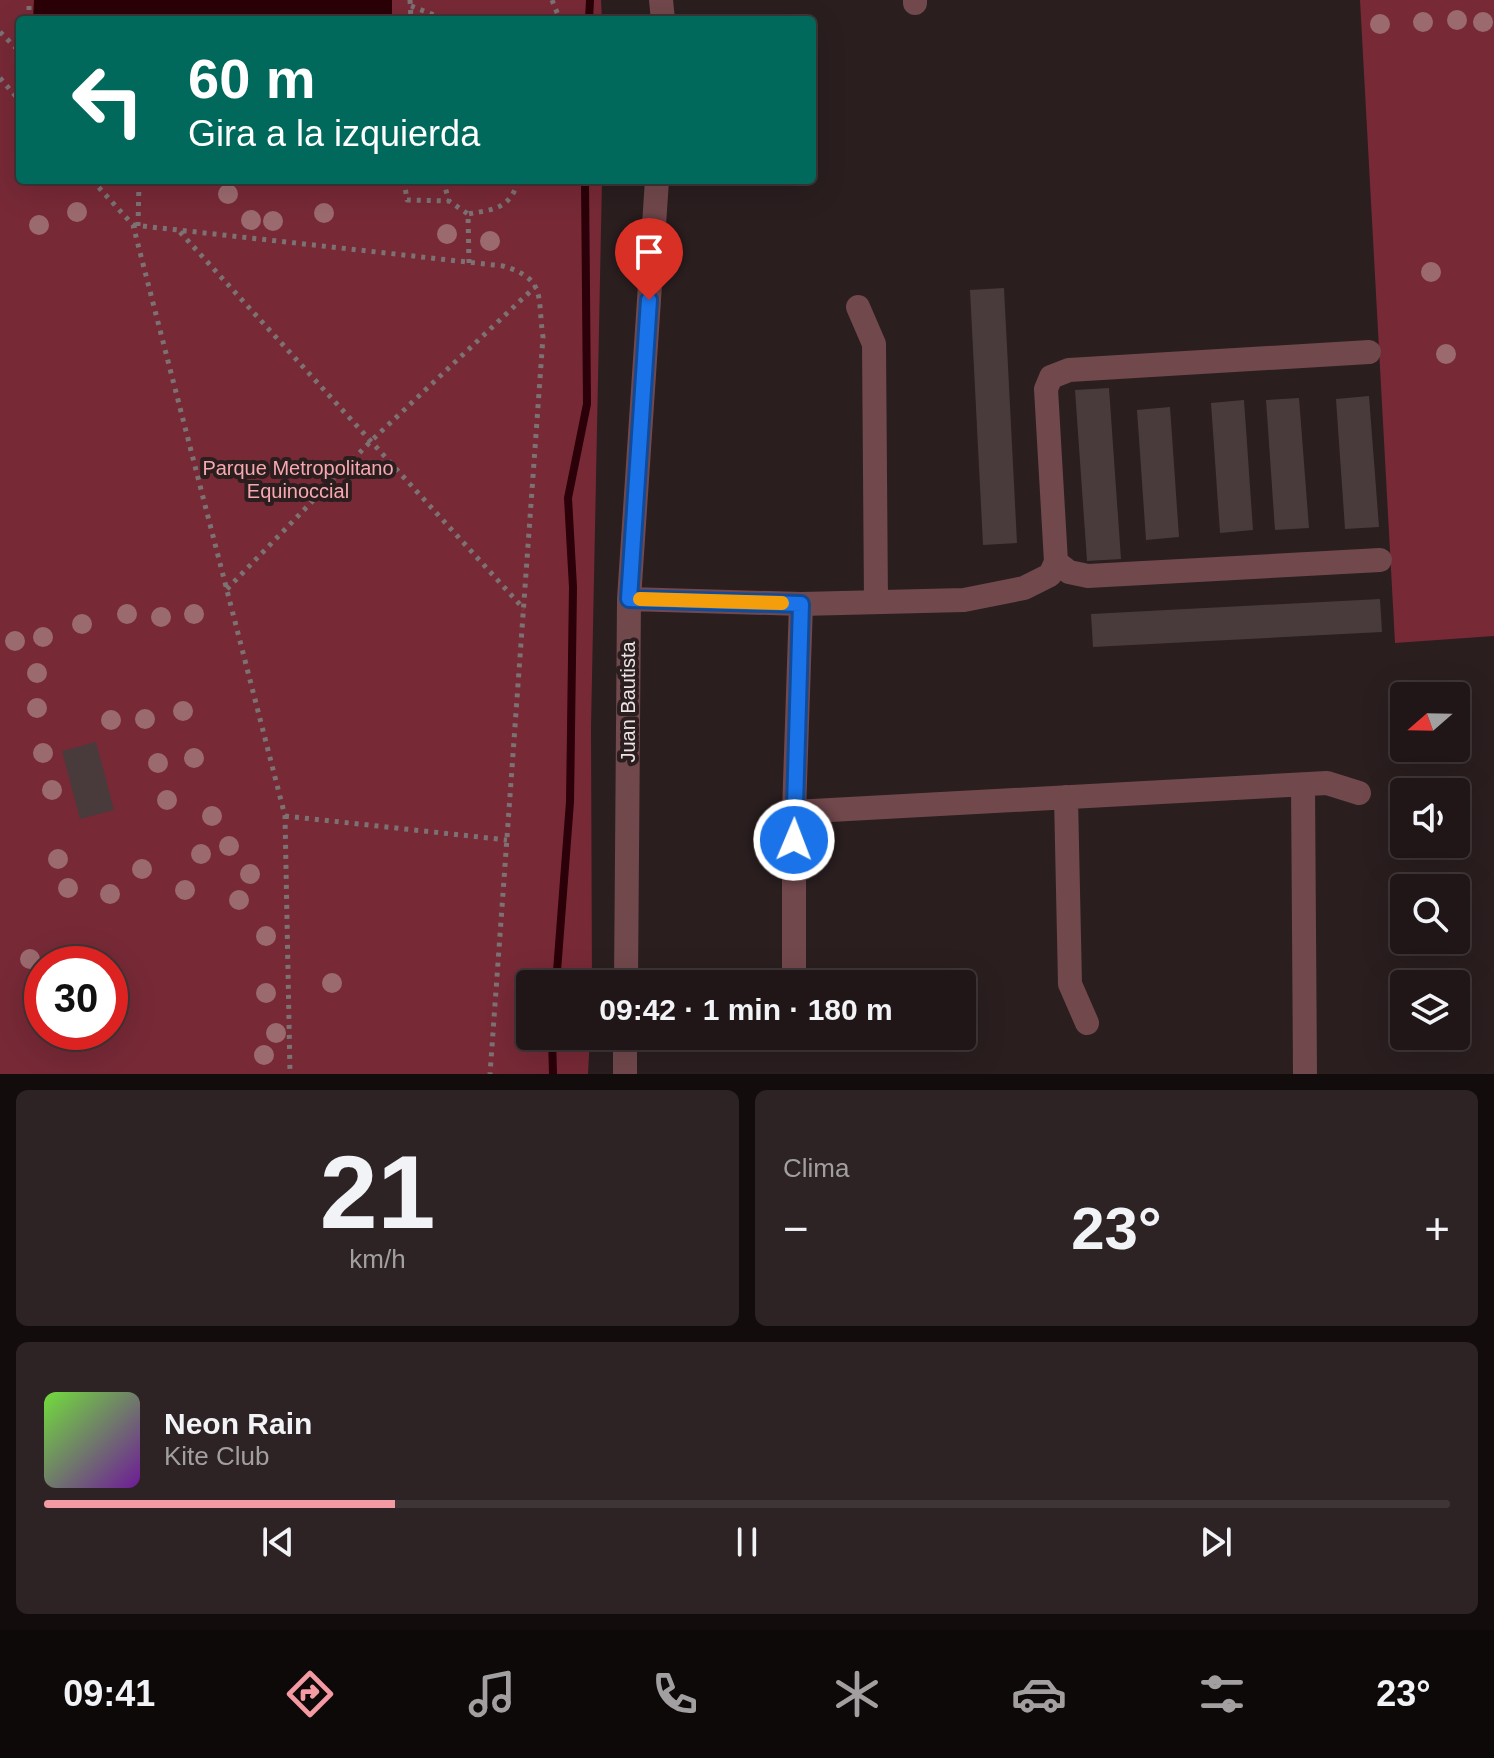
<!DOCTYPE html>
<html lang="es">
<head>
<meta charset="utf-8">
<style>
	body { margin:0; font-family:Helvetica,sans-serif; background:#2d2324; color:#f1f3f6; height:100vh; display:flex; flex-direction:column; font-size:30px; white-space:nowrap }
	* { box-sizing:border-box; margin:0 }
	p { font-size:26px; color:#a29fa1 }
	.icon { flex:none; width:44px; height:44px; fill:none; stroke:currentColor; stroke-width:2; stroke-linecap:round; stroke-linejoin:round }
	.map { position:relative; height:1074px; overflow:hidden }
	.sheet { display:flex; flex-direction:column; gap:16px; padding:16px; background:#120c0d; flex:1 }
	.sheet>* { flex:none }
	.hud { position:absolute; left:16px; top:16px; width:800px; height:168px; border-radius:8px; box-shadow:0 8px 32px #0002,0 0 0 2px #3d3536; background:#00695c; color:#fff; overflow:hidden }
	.needle { width:52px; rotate:250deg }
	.tools { position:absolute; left:1390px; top:682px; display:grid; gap:16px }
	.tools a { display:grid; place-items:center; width:80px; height:80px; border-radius:8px; background:#201617; box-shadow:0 8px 32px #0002,0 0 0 2px #3d3536; font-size:40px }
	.speed { position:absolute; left:24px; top:946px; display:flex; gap:16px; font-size:40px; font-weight:700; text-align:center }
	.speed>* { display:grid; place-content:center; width:104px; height:104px; border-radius:50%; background:#201617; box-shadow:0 8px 32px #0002,0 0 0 2px #3d3536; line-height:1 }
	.speed .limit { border:12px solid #d22; background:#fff; color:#111 }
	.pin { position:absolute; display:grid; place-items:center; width:68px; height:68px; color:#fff; margin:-82px -34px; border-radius:50% 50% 50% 0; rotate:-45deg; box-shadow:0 0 8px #0007 }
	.pin .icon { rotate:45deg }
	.me { position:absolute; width:88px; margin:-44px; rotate:1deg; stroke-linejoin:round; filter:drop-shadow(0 0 6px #0008) }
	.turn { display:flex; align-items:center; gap:28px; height:168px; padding:0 40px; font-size:36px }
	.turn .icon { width:104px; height:104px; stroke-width:2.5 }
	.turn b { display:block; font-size:56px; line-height:68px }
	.big { font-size:60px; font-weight:600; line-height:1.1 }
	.sheet .tile { flex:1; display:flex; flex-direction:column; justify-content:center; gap:12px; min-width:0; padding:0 28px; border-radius:12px; background:#2d2324 }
	.sheet .dial { align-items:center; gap:0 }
	.dial b { font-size:104px; line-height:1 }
	.song { display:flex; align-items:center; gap:24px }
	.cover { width:96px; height:96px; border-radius:12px; background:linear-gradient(135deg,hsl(100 70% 55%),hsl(280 70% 35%)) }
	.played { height:8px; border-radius:4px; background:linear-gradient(90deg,#f49aa3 25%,#3d3536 25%) }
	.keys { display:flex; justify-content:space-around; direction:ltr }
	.heat { display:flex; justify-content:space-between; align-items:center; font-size:44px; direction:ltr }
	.sheet .tiles { flex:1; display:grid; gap:16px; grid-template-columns:1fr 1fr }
	.tile:last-child { grid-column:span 2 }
	.trip { position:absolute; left:516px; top:970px; width:460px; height:80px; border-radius:8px; background:#201617; box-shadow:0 8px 32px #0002,0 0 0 2px #3d3536; font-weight:600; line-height:80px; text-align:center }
	.tabs { display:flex; height:128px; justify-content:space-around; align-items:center; background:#0d0909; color:#a29fa1 }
	.tabs .icon { width:56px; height:56px }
	.tabs .on { color:#f49aa3 }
	.tabs b { font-size:36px; color:#f1f3f6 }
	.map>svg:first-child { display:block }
	.green { fill:#772936; fill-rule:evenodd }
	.water { fill:#2b0008 }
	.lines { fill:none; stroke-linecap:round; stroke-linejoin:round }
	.stream { stroke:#2b0008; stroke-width:8 }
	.building { fill:#493b3c }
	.path { stroke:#7d7273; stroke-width:5; stroke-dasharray:4 6; stroke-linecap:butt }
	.minor { stroke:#71484c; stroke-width:24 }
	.tree { fill:#9b6a6f }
	.route-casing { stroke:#114b97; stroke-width:20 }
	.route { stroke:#1a73e8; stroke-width:14 }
	.slow { stroke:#f59e0b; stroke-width:14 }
	.labels { text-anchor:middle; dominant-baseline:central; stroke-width:8; stroke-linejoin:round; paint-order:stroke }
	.park-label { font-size:20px; fill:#f8a8b0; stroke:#2a1e1f }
	.street-label { font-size:20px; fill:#ede4e5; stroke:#2a1e1f }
</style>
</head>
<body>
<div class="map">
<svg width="1494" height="1074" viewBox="0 0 1494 1074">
	<rect width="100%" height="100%" fill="#2a1e1f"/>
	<path class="green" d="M0,0H601L602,20H20V180H602L591,727L592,984H530V1036H590L588,1074H0ZM42,964H110V1032H42Z
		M1360,0H1494V636L1395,643Z"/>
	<path class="water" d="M34,0H392V20H33Z"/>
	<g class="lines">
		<path class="stream" d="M589,20L590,0
			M556,984L570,802L573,587L568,498L587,404L585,180
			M552,1036L553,1074"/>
	</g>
	<path class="building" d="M1004,288L1017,543L983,545L970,290Z
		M1109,388L1121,559L1087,561L1075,390Z
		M1369,396L1379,527L1345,529L1336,399Z
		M1299,398L1309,528L1275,530L1266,400Z
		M1244,400L1253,530L1220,533L1211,403Z
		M1170,407L1179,537L1146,540L1137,410Z
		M1380,599L1382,632L1093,647L1091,614Z
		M96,742L114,810L80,819L62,751Z"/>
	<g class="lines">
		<path class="path" d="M410,0L411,20
			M552,0L560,20
			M411,6L447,20
			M29,20V0
			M0,32L20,52
			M0,78L20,101
			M92,180L133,225L285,816L290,1074
			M404,180L407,200L449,201
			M443,180L449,201L468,214
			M133,225L503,266C547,279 537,297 543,337L490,1074
			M138,226L139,181L163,180
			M180,232L524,609
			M469,263L468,214C496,209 509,209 519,180
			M227,589L371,441L536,286
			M285,816L507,840"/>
		<path class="minor" d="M661,0L663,20
			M915,0V3
			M858,307L874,344L876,602
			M1056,562L1069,572L1088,576L1380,560
			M629,599L801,604L964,600L1024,588L1050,575L1056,562L1046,389L1051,377L1069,370L1369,352
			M1303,785L1305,1074
			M1066,797L1070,984L1087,1023
			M794,812L1327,783L1359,793
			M626,984L629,599L657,180
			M794,984V812L801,604
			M625,1074V1036"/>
	</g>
	<g class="tree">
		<circle cx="1457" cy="20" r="10"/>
		<circle cx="1423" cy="22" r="10"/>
		<circle cx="1483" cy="22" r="10"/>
		<circle cx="1380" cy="24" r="10"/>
		<circle cx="228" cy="194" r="10"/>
		<circle cx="77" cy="212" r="10"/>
		<circle cx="324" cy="213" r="10"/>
		<circle cx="251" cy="220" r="10"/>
		<circle cx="273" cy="221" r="10"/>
		<circle cx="39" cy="225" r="10"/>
		<circle cx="447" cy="234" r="10"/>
		<circle cx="490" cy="241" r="10"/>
		<circle cx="1431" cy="272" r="10"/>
		<circle cx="1446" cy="354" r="10"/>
		<circle cx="127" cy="614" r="10"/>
		<circle cx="194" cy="614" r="10"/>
		<circle cx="161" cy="617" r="10"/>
		<circle cx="82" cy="624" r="10"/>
		<circle cx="43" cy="637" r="10"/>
		<circle cx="15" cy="641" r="10"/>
		<circle cx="37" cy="673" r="10"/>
		<circle cx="37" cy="708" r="10"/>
		<circle cx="183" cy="711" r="10"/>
		<circle cx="145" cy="719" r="10"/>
		<circle cx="111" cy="720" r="10"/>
		<circle cx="43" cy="753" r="10"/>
		<circle cx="194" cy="758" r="10"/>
		<circle cx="158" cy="763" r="10"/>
		<circle cx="52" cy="790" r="10"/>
		<circle cx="167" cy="800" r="10"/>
		<circle cx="212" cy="816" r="10"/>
		<circle cx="229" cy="846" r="10"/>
		<circle cx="201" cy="854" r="10"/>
		<circle cx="58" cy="859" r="10"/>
		<circle cx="142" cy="869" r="10"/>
		<circle cx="250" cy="874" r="10"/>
		<circle cx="68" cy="888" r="10"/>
		<circle cx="185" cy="890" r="10"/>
		<circle cx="110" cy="894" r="10"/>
		<circle cx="239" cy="900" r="10"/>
		<circle cx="266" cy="936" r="10"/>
		<circle cx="30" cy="959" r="10"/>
		<circle cx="332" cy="983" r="10"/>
		<circle cx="266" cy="993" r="10"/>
		<circle cx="276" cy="1033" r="10"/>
		<circle cx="264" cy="1055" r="10"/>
	</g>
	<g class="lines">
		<g class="route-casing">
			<path id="route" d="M649,300L629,599L801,604L794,840"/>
		</g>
		<use href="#route" class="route"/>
		<path class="slow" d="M640,599L782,603"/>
	</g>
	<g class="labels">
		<g class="park-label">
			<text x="298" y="468">Parque Metropolitano<tspan x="298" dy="23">Equinoccial</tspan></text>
		</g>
		<g class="street-label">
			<text transform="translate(628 702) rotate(-90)">Juan Bautista</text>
		</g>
	</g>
</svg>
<div class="tools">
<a><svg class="needle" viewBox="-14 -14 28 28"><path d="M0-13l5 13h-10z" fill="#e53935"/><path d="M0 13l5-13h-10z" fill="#a29fa1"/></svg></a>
<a><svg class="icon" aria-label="sound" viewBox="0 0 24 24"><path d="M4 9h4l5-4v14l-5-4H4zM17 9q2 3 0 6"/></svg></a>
<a><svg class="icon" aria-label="search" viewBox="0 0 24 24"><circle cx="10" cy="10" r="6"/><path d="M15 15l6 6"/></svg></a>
<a><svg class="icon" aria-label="layers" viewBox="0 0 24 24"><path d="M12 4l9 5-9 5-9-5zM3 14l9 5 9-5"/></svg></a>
</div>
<div class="speed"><div class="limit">30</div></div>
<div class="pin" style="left:649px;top:300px;background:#d93025"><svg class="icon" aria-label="arrive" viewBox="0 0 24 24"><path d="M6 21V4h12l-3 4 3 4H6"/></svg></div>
<svg class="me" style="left:794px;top:840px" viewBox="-20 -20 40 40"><circle r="17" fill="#1a73e8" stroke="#fff" stroke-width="3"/><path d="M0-11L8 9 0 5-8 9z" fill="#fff"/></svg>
<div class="trip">09:42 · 1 min · 180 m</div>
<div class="hud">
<div class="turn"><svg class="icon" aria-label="left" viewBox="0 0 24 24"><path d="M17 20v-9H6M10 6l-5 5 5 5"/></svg><div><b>60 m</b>Gira a la izquierda</div></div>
</div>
</div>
<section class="sheet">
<div class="tiles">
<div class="tile dial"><b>21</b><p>km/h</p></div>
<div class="tile"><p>Clima</p>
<div class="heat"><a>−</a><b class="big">23°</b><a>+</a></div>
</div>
<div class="tile">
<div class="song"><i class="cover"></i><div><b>Neon Rain</b><p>Kite Club</p></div></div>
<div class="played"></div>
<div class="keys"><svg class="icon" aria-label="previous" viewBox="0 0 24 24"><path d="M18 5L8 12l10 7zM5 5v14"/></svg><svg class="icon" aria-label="pause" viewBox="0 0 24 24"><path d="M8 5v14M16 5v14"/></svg><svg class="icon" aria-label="next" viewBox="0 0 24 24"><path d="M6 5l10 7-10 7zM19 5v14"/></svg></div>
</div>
</div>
</section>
<nav class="tabs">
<b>09:41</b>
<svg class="icon on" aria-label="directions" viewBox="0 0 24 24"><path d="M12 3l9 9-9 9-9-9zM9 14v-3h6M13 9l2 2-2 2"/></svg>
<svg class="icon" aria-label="music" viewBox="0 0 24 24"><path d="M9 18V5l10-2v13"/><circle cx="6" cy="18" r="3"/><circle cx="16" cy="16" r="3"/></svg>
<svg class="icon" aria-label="phone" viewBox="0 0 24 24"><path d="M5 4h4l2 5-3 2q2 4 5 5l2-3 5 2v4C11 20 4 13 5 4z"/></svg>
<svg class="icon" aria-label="climate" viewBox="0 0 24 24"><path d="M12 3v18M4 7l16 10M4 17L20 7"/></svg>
<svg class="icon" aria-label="car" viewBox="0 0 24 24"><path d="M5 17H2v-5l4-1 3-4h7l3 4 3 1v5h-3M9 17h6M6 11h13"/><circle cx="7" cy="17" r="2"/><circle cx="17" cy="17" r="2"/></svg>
<svg class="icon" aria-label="filters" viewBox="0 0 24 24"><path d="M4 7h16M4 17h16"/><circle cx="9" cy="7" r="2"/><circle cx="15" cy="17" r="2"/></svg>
<b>23°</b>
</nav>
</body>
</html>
